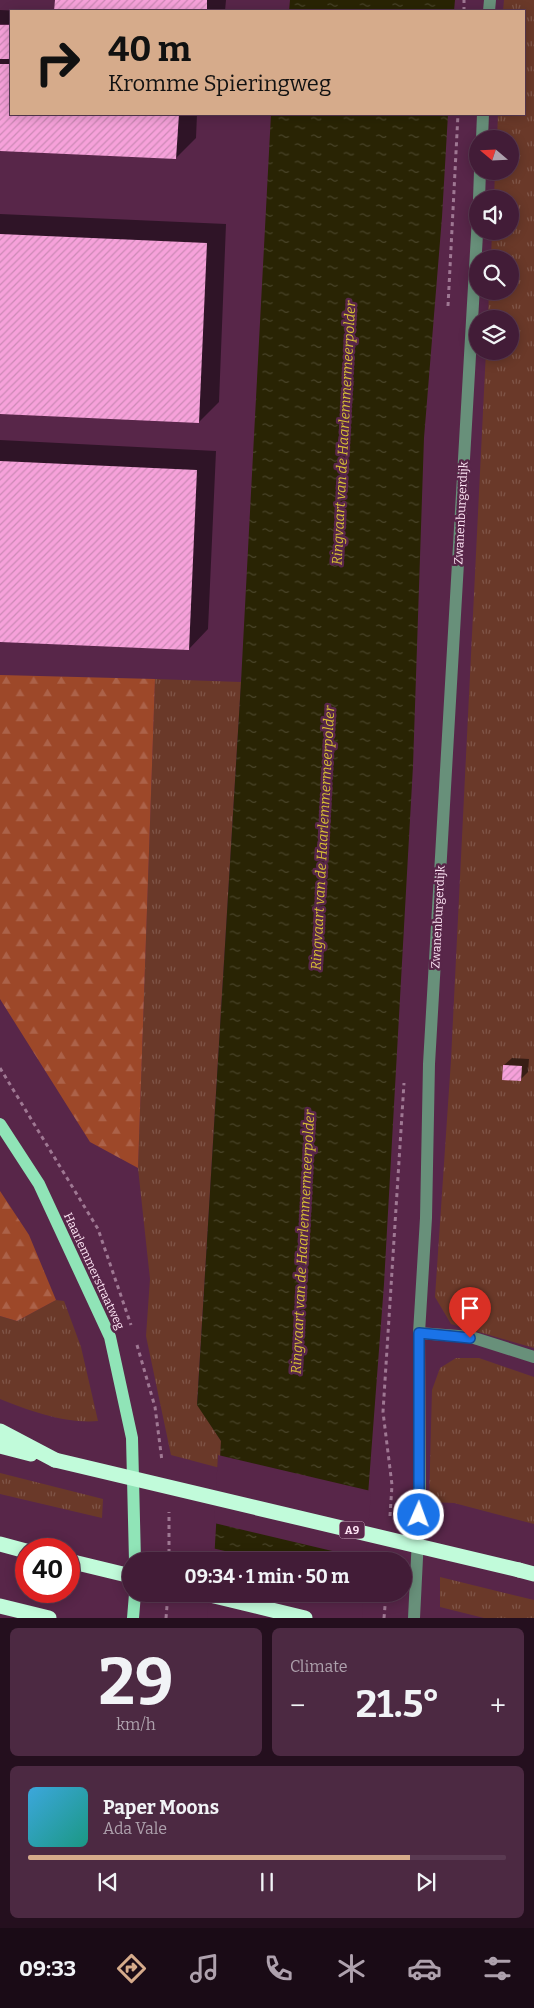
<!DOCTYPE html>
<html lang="en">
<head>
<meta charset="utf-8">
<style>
	body { margin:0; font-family:Bitter,serif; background:#4c2942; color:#f1f3f6; height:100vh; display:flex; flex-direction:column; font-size:19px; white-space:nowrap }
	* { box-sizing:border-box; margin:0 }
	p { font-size:16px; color:#aea1ad }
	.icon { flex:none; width:28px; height:28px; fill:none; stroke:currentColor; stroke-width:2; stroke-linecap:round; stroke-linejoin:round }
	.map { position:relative; height:1618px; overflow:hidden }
	.side { display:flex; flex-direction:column; gap:10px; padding:10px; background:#240f1e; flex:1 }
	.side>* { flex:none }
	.guide { position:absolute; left:10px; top:10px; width:515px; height:105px; border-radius:0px; box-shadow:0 2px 12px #0003,0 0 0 1px #5a3a52; background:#d6ab8b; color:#111; overflow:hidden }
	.needle { width:32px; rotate:289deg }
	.tools { position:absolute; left:469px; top:130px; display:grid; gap:10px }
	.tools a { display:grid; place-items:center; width:50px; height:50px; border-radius:50%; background:#421c37; box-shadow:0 2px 12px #0003,0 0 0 1px #5a3a52; font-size:25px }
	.speed { position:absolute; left:15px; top:1538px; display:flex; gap:10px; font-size:25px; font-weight:700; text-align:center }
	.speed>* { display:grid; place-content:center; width:65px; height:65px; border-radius:50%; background:#421c37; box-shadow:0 2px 12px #0003,0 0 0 1px #5a3a52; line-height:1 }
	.speed .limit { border:8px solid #d22; background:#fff; color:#111 }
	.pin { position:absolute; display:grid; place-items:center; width:42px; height:42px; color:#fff; margin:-51px -21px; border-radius:50% 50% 50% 0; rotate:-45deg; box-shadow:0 0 5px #0007 }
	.pin .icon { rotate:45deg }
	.me { position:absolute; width:55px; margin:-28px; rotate:2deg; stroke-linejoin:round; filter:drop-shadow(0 0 4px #0008) }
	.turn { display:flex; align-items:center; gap:18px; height:105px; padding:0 15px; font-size:22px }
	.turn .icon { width:65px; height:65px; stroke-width:2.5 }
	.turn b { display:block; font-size:35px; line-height:42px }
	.big { font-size:38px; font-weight:700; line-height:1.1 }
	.side .card { flex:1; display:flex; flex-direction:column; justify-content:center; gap:8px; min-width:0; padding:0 18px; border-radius:8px; background:#4c2942 }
	.side .dial { align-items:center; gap:0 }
	.dial b { font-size:65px; line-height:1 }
	.song { display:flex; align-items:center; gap:15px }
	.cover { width:60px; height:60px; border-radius:8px; background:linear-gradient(135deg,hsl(200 70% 55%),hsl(170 70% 35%)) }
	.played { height:5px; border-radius:2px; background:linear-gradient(90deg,#d6ab8b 80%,#5a3a52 80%) }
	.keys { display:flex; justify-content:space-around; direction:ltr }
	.heat { display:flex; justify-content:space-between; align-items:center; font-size:28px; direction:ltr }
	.side .tiles { flex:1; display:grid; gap:10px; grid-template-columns:1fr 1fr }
	.card:last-child { grid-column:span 2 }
	.trip { position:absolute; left:122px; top:1552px; width:290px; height:50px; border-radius:25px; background:#421c37; box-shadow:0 2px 12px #0003,0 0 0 1px #5a3a52; font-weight:700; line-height:50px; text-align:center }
	.dock { display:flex; height:80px; justify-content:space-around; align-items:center; background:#1a0b16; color:#aea1ad }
	.dock .icon { width:35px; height:35px }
	.dock .current { color:#d6ab8b }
	.dock b { font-size:22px; color:#f1f3f6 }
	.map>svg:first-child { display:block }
	.grass { fill:url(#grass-tufts) }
	.forest { fill:url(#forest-firs) }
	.water { fill:url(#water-ripples) }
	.pier { fill:#582649 }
	.shadow { fill:#0007 }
	.building { fill:url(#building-hatch) }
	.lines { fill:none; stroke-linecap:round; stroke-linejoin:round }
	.path { stroke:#9f7893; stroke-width:3; stroke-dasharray:4 4; stroke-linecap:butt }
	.minor { stroke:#68907a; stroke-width:12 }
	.major { stroke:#90e4b7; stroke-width:12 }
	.highway { stroke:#c1fbda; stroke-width:15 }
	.highway-bridge { stroke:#c1fbda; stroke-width:15 }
	.route-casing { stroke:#114b97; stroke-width:12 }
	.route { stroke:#1a73e8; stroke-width:9 }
	.labels { text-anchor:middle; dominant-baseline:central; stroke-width:5; stroke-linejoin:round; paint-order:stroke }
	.shield { fill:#582649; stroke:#ccabc1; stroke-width:1 }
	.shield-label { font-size:11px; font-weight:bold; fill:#fde4f4 }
	.street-label { font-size:12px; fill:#fde4f4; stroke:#582649 }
	.water-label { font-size:14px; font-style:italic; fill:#d7c034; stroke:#582649 }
</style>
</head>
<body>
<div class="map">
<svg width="534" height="1618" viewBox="0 0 534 1618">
	<defs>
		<pattern id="grass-tufts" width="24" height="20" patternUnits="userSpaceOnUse" patternTransform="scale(1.25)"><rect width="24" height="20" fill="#6a3929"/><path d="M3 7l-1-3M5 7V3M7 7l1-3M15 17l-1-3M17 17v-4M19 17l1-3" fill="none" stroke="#805649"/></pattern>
		<pattern id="forest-firs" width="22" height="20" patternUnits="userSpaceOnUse" patternTransform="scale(1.25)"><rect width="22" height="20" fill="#9d4829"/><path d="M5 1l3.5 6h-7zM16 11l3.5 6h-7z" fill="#ac6249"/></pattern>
		<pattern id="water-ripples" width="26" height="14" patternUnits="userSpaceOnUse" patternTransform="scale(1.25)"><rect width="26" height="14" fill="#292404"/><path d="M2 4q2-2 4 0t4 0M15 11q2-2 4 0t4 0" fill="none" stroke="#494429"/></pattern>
		<pattern id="building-hatch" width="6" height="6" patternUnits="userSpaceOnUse" patternTransform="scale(1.25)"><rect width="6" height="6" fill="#f6a1da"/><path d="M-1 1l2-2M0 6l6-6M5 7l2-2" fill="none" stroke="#cc8ab6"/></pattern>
	</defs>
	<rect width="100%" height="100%" fill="#582649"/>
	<path class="grass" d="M504,0H534V1348L451,1324L435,1297L451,1060L486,351H510V319H488L489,291H510V259H491L492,231H510V199H494L495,171H510V139H497L498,114H524V11H503Z
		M155,679L241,682L197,1404L221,1441L220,1468L171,1455L146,1336L150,1279L138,1168Z
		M56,1300L64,1301L81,1347L98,1421C67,1424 29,1411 0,1399V1316L17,1321Z
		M456,1358H479L534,1377V1524L454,1503L429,1502L432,1390L440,1368Z
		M0,1473L103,1499L102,1518L0,1494Z
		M440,1577L534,1600V1618H484L440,1607Z"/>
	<path class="forest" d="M0,675L155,679L138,1168L90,1142L0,999Z
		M0,1191L29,1235L56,1300L17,1321L0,1316Z"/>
	<path class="water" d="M290,0H455L454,11H289Z
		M271,114H448L442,217L424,438L413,766L384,1284L363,1561H214L221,1441L197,1405L241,682Z"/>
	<path class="pier" d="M218,1455L371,1491L366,1559L214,1523Z
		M212,1548L268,1561H211Z
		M209,1594H363L362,1618H207Z"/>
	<path class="shadow" d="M56,0H226L225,11H55Z
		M0,10L20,11H11V24H0Z
		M0,26L11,27V114H197L196,138L176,158L0,150Z
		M0,214L226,224L219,402L199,422L0,413Z
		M0,440L216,451L208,629L189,649L0,640Z
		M512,1058L529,1059L528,1072L520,1080L504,1065Z"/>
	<path class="building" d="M55,0H207V11H54Z
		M0,25H11V59H0Z
		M0,64H11V114H179L176,159L0,151Z
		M0,234L207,243L199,423L0,414Z
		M0,461L197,470L189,650L0,642Z
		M503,1065L522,1066L521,1081L502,1080Z"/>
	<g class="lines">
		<path class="path" d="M464,11V0
			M448,306L458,114
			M0,1068L98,1229L131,1325
			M137,1345L155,1407L162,1461
			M390,1516L392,1485L383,1412L404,1083
			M169,1561V1512
			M166,1618L168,1594
			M384,1618L386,1594"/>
		<path class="minor" d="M489,11L490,0
			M482,139L483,114
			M479,199L480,171
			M419,1333L471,1337L534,1357
			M414,1618L420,1498L419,1333L426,1218L429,1064L478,217"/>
		<path class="major" d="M0,1124L39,1184L110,1337L132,1438L135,1561
			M133,1618L135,1594"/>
		<path class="highway" d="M0,1431L55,1460
			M0,1446L31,1454
			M0,1544L26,1551
			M69,1561L131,1576
			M519,1570L534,1574
			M206,1594L305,1618
			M0,1606L49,1618"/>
		<path class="highway-bridge" d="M55,1460L519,1570"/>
	</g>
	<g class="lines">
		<g class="route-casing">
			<path id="route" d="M419,1515V1333L470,1338"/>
		</g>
		<use href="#route" class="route"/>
	</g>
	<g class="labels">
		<rect class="shield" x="339.5" y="1521.5" width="25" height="17" rx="4"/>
		<g class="shield-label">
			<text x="352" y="1530">A9</text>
		</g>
		<g class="street-label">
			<text transform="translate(461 513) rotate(-87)">Zwanenburgerdijk</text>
			<text transform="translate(438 917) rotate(-87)">Zwanenburgerdijk</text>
			<text transform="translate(94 1271) rotate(65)">Haarlemmerstraatweg</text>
		</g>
		<g class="water-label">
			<text transform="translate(344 433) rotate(-87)">Ringvaart van de Haarlemmermeerpolder</text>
			<text transform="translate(323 838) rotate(-87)">Ringvaart van de Haarlemmermeerpolder</text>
			<text transform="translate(303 1242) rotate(-87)">Ringvaart van de Haarlemmermeerpolder</text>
		</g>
	</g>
</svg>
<div class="tools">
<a><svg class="needle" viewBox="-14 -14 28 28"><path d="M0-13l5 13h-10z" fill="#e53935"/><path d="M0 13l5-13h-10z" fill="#aea1ad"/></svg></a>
<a><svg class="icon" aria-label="sound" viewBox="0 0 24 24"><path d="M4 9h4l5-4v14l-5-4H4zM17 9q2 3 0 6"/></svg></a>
<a><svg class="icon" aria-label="search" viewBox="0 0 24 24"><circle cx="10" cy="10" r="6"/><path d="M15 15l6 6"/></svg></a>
<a><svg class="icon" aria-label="layers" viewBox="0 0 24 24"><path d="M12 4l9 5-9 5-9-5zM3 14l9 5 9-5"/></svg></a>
</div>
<div class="speed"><div class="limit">40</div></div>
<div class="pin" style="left:470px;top:1338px;background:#d93025"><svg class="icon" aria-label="arrive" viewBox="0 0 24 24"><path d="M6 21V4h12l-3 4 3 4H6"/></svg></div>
<svg class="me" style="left:419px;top:1515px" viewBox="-20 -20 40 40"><circle r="17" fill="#1a73e8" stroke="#fff" stroke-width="3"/><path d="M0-11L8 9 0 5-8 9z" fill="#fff"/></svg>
<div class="trip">09:34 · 1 min · 50 m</div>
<div class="guide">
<div class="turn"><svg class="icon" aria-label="right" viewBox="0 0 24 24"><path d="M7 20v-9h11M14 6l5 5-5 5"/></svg><div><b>40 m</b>Kromme Spieringweg</div></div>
</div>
</div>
<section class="side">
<div class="tiles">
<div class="card dial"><b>29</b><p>km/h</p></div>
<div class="card"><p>Climate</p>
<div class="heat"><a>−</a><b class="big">21.5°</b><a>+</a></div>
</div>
<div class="card">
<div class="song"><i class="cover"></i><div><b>Paper Moons</b><p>Ada Vale</p></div></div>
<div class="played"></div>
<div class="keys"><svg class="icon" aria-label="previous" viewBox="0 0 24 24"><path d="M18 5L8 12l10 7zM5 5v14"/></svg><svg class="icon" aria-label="pause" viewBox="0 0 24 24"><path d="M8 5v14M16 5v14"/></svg><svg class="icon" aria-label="next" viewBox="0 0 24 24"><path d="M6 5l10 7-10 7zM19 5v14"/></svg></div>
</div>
</div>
</section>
<nav class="dock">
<b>09:33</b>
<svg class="icon current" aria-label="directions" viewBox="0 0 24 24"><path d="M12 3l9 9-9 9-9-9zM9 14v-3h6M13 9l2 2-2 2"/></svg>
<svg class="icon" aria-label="music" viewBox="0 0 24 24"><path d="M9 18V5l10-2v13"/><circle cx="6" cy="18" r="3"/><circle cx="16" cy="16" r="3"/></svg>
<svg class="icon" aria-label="phone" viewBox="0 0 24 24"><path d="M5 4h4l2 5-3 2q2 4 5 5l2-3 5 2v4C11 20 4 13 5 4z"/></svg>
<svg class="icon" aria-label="climate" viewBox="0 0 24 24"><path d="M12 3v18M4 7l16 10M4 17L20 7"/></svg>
<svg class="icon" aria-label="car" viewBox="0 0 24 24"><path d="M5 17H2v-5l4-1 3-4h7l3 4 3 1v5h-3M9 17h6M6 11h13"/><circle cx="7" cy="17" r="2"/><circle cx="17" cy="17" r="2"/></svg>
<svg class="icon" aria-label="filters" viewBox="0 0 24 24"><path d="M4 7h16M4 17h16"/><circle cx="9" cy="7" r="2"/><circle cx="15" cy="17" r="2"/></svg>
</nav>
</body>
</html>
